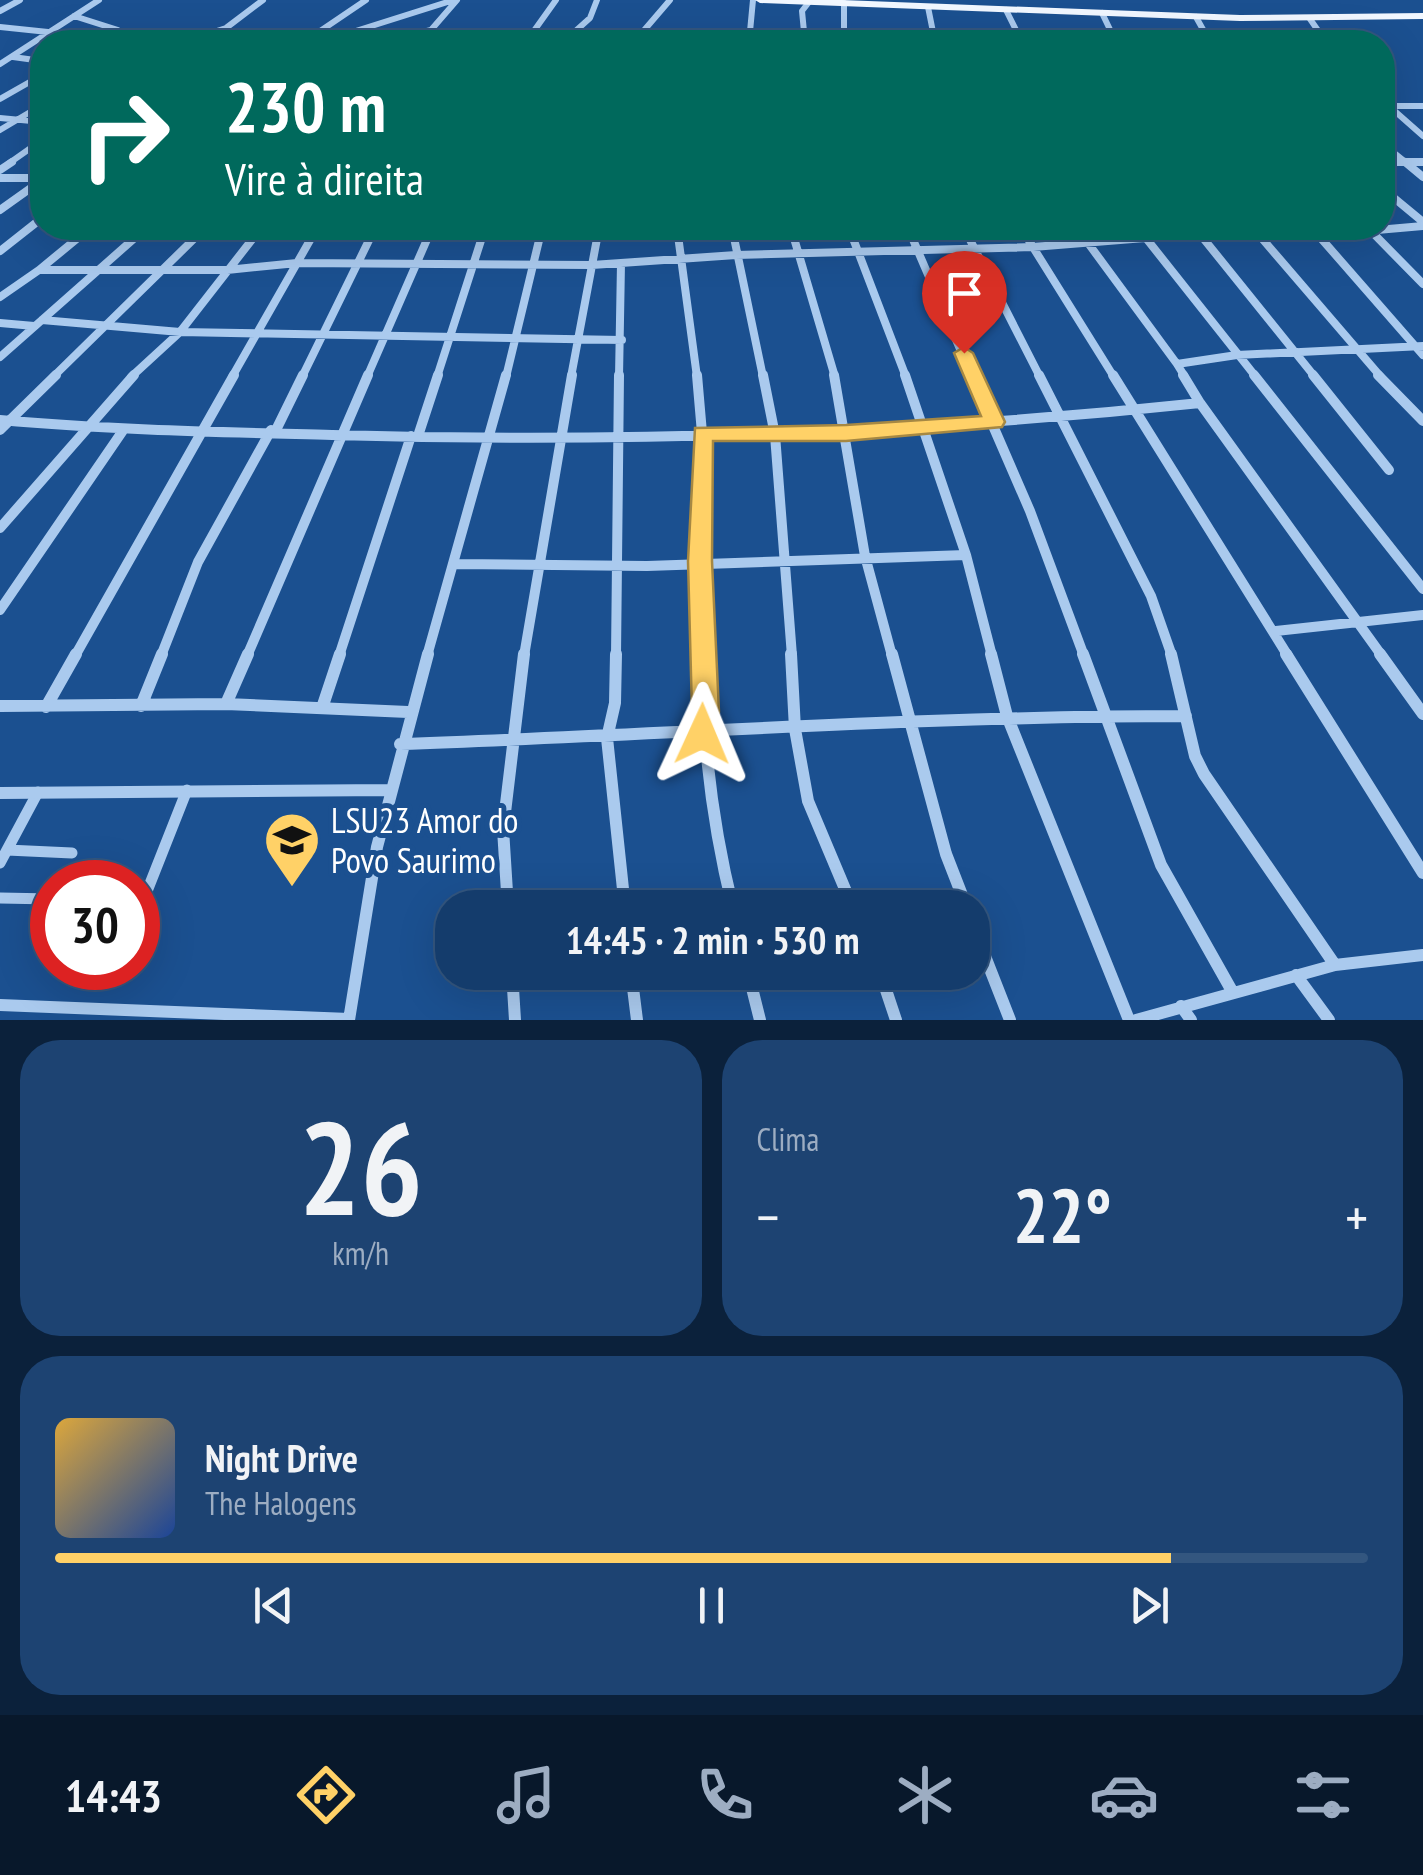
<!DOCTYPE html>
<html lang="pt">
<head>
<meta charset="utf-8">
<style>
	body { margin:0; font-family:"PT Sans Narrow",sans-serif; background:#1d4372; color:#f1f3f6; height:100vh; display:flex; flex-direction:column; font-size:38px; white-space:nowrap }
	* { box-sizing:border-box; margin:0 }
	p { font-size:32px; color:#9dadc2 }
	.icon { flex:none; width:55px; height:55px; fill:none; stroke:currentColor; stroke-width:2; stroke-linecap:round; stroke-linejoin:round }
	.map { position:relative; height:1020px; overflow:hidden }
	.details { display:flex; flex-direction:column; gap:20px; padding:20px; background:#0b213b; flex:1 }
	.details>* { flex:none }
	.banner { position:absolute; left:30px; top:30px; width:1365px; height:210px; border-radius:40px; box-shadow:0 10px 40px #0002,0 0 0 2px #33567f; background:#00695c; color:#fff; overflow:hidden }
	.speed { position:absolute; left:30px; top:860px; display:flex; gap:20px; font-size:50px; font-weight:700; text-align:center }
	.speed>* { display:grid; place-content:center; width:130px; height:130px; border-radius:50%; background:#143c6c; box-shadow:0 10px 40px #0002,0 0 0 2px #33567f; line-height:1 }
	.speed .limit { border:15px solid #d22; background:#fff; color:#111 }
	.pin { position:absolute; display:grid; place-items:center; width:85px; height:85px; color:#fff; margin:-102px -42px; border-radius:50% 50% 50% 0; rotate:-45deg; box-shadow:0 0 10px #0007 }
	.pin .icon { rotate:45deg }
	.me { position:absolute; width:110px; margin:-55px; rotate:1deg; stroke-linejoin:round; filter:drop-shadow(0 0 8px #0008) }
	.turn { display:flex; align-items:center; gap:35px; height:210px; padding:0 30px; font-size:45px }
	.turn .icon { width:130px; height:130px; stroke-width:2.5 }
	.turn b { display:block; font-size:70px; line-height:85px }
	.big { font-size:75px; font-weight:700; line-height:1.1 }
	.details .card { flex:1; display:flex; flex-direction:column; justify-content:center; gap:15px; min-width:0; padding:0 35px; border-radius:40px; background:#1d4372 }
	.details .dial { align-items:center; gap:0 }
	.dial b { font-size:130px; line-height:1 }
	.song { display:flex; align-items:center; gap:30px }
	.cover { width:120px; height:120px; border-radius:15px; background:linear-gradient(135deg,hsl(40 70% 55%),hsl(220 70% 35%)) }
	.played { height:10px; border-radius:5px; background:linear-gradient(90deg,#ffd167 85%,#33567f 85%) }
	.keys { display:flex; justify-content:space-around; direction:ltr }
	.heat { display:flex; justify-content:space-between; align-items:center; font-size:55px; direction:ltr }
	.details .tiles { flex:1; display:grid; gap:20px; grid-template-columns:1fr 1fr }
	.card:last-child { grid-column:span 2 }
	.trip { position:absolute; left:435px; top:890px; width:555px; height:100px; border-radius:40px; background:#143c6c; box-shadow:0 10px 40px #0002,0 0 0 2px #33567f; font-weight:700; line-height:100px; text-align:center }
	.tabs { display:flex; height:160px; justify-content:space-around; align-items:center; background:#08182b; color:#9dadc2 }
	.tabs .icon { width:70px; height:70px }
	.tabs .on { color:#ffd167 }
	.tabs b { font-size:45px; color:#f1f3f6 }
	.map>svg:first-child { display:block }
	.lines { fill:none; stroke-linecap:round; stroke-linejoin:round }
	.pedestrian { stroke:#aacaee; stroke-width:11 }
	.minor-far3 { stroke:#aacaee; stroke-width:6 }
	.minor-far2 { stroke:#aacaee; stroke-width:8 }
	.minor-far1 { stroke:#aacaee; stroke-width:10 }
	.minor { stroke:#aacaee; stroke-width:12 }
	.primary { fill:#f1f7ff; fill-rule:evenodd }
	.route { fill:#ffd167; stroke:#a68843; stroke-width:2.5 }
	.labels { text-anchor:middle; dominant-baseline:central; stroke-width:10; stroke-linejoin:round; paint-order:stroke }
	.near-poi-label { font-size:35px; fill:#fff; stroke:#1b5090; text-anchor:start }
</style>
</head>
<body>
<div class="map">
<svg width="1423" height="1020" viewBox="0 0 1423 1020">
	<rect width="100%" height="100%" fill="#1b5090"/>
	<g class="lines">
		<path class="pedestrian" d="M7,850L72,853
			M0,863L38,792
			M0,898L52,899
			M138,914L187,790
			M110,982L116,968"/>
		<path class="minor-far3" d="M844,3V42
			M928,7L935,42
			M1006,10L1022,42
			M0,11L20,0
			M1102,13L1116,42
			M74,16L118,30L99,42
			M1196,17L1210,42
			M1310,19L1326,42
			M0,27L48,32
			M226,28V38L245,42
			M183,42L226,28L263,0
			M304,42L366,0
			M321,42L454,0
			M383,42L431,30L457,0
			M526,42L556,0
			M570,42V36L590,18L597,0
			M634,42L670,0
			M749,42L753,0
			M805,42L802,11L809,2
			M13,57L42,61
			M0,64L99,0
			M0,99L42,75
			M1388,106H1423
			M1389,106L1423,136
			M0,118L42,122
			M0,130L42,105
			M1382,143L1408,164
			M1382,162H1423
			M8,164L42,140"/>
		<path class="minor-far2" d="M1382,162H1423
			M1405,162L1423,177
			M0,170L12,162
			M0,178H42
			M1382,188L1423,222
			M0,210L42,180
			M90,228L39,270H227L297,263L592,265L736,255L1033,247L1145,238L1320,235L1423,226
			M677,228L697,377
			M732,228L763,377
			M791,228L835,377
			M849,228L906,377
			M908,228L972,377
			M964,228L1040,377
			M1021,228L1114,377
			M1077,228L1177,364
			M1138,228L1256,377
			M1195,228L1315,377
			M1253,228L1381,377
			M1312,228L1423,355
			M1371,231L1423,284
			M0,251L42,218
			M0,297L39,270
			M42,320L180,332L622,340
			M0,323L34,326
			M0,357L146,228
			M53,377L205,228
			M131,377L180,332L261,228
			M232,377L317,228
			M302,377L375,228
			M367,377L432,228
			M437,377L485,228
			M506,377L542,228
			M571,377L599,228
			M619,377L621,263
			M1185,377L1177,364L1237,355L1423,346"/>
		<path class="minor-far1" d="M697,375L702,433V656
			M763,375L775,435L792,656
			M834,375L865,556L892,656
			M905,375L966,555L992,656
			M971,375L1030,511L1084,656
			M1039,375L1151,596L1172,656
			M1113,375L1288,656
			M1254,375L1423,589
			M1313,375L1389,470
			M1378,375L1423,421
			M1200,403L1382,656
			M0,420C111,430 221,432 332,435C622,443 911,434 1200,403L1183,375
			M0,430L56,375
			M276,430L303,375
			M418,436L438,375
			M0,528L134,375
			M455,564L647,566L966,555
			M0,610L124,429
			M1276,631L1423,615
			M75,656L234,375
			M161,656L198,562L271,430
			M247,656L368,375
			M339,656L411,436
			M427,656L506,375
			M524,656L572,375
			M616,656L619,375"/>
		<path class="minor" d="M616,654L615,703L607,738L625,908
			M702,654C702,741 712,823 733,908
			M791,654L795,729L808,801L853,908
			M892,654L946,854L967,908
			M991,654L1007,716L1129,1020
			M1083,654L1161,865L1232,991
			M1171,654L1195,756L1204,774L1335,965
			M1286,654L1423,873
			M1380,654L1423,714
			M226,704L248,654
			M0,706L226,704L408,712
			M141,706L162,654
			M46,707L76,654
			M322,708L340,654
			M400,744C662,735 924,716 1186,716
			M0,793L390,790
			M508,908L503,829L524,654
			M972,923L1010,1020
			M512,972L515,1020
			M631,972L637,1020
			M748,972L760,1020
			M880,972L896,1020
			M1296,975L1329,1020
			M0,1005L349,1019
			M1181,1006L1191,1020
			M349,1020L377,847L428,654
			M1136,1020L1335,965L1423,955"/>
		<path class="primary" d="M755,0H842L1240,15L1423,13V19L1240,21L760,3Z"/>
	</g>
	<path class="route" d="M964,347L973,353L1005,422L1002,427L846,441H713L712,561L719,712L712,743L702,747L692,743L688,734L692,712L688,561L695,428L846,425L981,416L954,353Z"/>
	<defs>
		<g id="school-pin" transform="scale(2.875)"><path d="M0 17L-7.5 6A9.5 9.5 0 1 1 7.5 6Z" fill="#ffd167" stroke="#1b5090"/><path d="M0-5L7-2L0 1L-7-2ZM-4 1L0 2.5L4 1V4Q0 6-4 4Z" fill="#111"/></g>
	</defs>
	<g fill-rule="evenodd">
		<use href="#school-pin" x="292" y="840"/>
	</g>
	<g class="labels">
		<g class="near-poi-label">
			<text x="331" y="820">LSU23 Amor do<tspan x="331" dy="40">Povo Saurimo</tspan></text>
		</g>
	</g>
</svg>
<div class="speed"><div class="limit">30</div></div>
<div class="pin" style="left:964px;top:353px;background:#d93025"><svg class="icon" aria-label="arrive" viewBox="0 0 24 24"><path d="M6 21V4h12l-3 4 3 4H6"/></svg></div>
<svg class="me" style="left:702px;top:734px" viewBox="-20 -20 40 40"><path d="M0-17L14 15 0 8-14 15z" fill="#ffd167" stroke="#fff" stroke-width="4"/></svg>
<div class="trip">14:45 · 2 min · 530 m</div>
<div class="banner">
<div class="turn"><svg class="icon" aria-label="right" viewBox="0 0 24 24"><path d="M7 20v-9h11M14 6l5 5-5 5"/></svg><div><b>230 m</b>Vire à direita</div></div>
</div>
</div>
<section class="details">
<div class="tiles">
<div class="card dial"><b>26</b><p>km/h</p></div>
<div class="card"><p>Clima</p>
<div class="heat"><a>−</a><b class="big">22°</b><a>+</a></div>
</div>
<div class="card">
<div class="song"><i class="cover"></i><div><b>Night Drive</b><p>The Halogens</p></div></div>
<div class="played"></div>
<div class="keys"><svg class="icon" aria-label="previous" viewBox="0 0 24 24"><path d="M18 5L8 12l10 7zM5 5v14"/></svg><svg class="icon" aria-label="pause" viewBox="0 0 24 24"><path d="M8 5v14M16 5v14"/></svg><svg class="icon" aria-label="next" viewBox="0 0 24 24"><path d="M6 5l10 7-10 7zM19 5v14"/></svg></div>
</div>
</div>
</section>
<nav class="tabs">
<b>14:43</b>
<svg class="icon on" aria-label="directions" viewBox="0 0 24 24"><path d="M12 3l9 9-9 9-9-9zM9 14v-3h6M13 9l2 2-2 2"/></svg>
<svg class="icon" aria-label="music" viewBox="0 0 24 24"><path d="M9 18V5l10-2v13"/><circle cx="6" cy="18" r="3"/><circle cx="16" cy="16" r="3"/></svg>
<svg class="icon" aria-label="phone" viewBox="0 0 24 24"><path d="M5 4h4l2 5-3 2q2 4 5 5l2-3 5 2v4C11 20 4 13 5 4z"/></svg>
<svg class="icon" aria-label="climate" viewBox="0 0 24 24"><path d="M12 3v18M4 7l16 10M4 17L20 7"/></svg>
<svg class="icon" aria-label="car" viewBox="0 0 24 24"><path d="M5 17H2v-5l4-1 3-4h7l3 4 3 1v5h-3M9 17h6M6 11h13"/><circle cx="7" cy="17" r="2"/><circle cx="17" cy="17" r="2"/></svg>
<svg class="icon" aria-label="filters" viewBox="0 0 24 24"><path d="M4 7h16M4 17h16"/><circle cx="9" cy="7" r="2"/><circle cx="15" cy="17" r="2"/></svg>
</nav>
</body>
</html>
